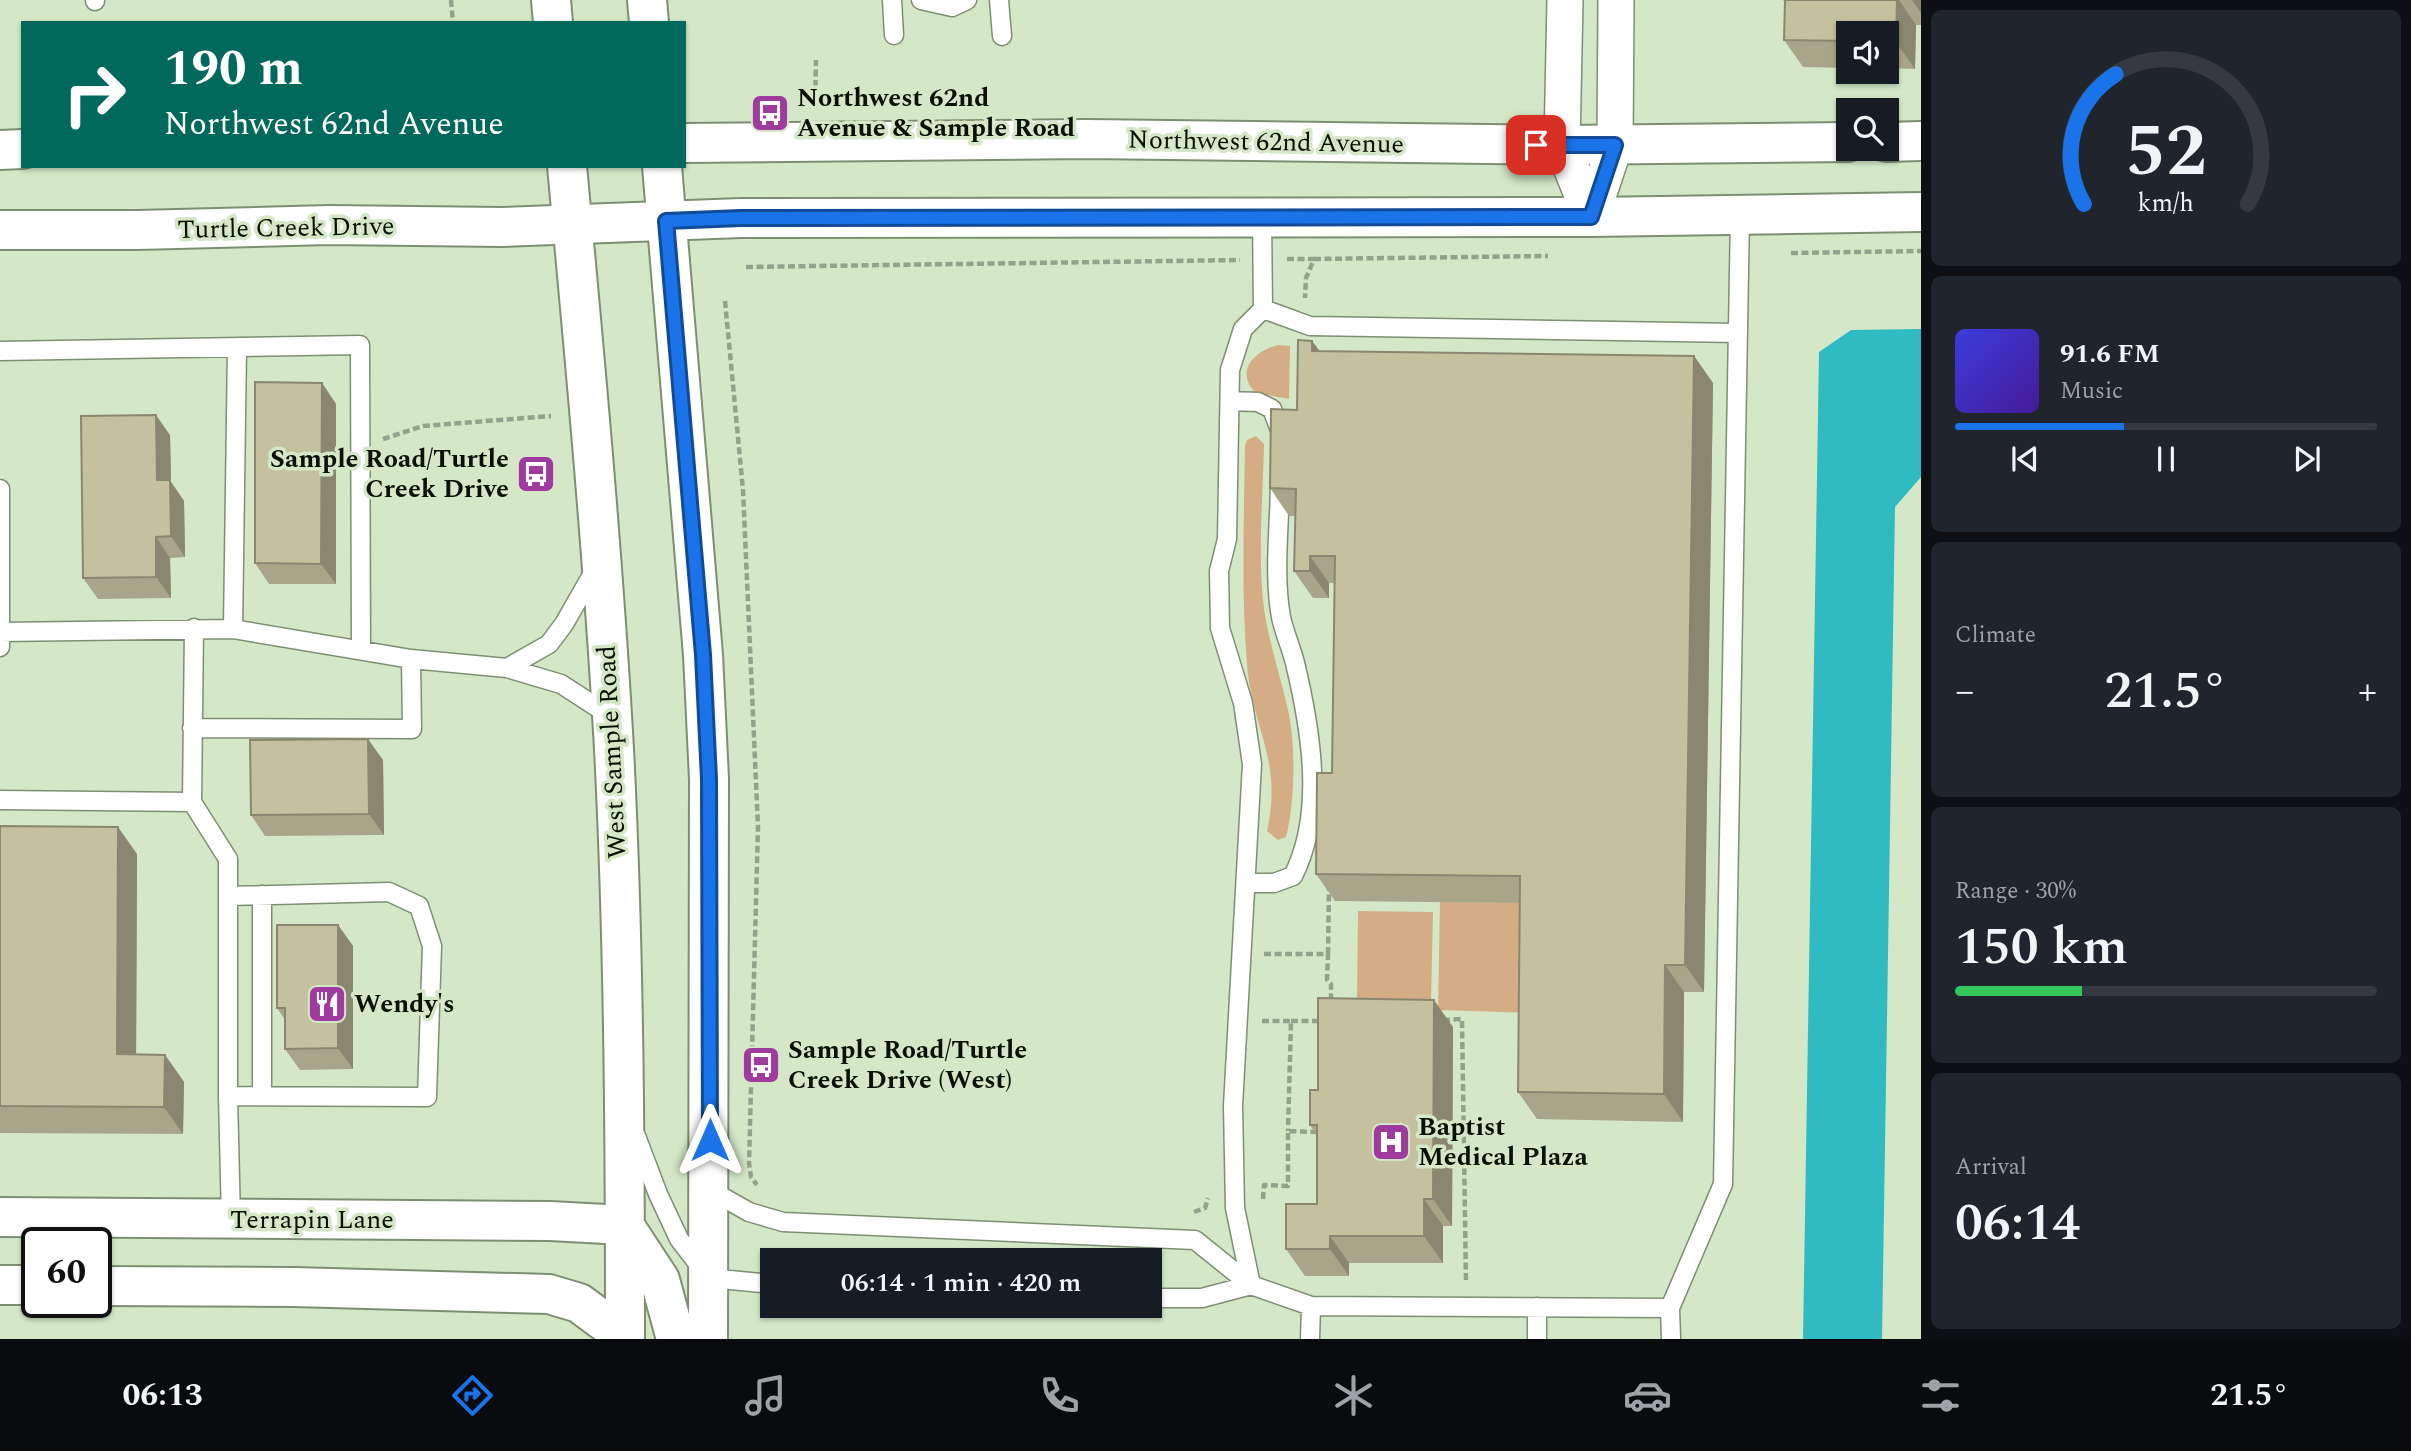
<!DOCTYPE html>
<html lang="en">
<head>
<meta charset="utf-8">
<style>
	body { margin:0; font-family:Spectral,serif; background:#20242c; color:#f1f3f6; height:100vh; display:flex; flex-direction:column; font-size:26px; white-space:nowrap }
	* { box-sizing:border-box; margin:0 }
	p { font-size:23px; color:#9ea1a6 }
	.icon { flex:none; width:38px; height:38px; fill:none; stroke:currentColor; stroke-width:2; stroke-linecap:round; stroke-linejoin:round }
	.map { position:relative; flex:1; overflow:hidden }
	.panel { display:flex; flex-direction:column; gap:10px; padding:10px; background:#0d0f14; width:490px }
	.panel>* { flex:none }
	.guide { position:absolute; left:21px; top:21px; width:665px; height:147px; border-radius:0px; box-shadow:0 2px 5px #0004; background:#00695c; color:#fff; overflow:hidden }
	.fabs { position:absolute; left:1836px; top:21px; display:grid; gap:14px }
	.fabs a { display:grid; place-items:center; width:63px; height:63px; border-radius:0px; background:#171b24; box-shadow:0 2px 5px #0004; font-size:35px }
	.speed { position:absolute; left:21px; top:1227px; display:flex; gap:14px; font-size:35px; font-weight:700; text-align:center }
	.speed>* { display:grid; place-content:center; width:91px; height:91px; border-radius:50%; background:#171b24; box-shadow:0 2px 5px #0004; line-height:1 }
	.speed .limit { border:4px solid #111; border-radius:10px; background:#fff; color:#111 }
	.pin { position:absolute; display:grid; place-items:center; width:60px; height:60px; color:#fff; margin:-30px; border-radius:14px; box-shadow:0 4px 10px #0006 }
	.me { position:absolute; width:77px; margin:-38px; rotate:0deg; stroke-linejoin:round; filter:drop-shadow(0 0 5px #0008) }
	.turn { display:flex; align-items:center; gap:24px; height:147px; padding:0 28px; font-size:32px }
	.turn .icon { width:91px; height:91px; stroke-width:2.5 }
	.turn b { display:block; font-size:49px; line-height:60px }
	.big { font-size:52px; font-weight:600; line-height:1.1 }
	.panel .card { flex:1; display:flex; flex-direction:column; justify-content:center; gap:10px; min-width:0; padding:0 24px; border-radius:10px; background:#20242c }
	.panel .dial { align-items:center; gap:0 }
	.dial svg { height:182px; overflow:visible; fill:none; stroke:#363941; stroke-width:7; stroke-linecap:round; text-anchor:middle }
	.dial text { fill:#f1f3f6; stroke:none }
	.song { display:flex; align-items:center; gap:21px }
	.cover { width:84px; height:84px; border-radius:10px; background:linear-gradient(135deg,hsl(240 70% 55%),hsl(260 70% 35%)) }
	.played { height:7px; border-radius:4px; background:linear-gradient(90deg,#1a73e8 40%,#363941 40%) }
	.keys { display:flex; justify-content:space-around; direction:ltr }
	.heat { display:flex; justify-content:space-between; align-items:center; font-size:38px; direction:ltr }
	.charge { height:10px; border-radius:5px; background:linear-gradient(90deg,#34c759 30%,#363941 0) }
	.trip { position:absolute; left:760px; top:1248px; width:402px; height:70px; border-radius:0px; background:#171b24; box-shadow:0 2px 5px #0004; font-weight:600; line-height:70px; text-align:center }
	.menu { display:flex; height:112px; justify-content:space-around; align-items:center; background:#090b0e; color:#9ea1a6 }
	.menu .icon { width:49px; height:49px }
	.menu .on { color:#1a73e8 }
	.menu b { font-size:32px; color:#f1f3f6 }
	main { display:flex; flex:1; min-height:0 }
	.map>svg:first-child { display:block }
	.green { fill:#d4ad84 }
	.water { fill:#30bbc2 }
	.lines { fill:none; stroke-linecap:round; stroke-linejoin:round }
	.lane-casing { stroke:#7d8f72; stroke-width:21 }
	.street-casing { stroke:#7d8f72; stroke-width:38 }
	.secondary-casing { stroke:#7d8f72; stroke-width:42 }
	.primary-casing { stroke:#7d8f72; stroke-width:42 }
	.path { stroke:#93a28a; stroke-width:4.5; stroke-dasharray:7 3.5; stroke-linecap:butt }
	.lane { stroke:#fff; stroke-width:18 }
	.street { stroke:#fff; stroke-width:35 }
	.secondary { stroke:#fff; stroke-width:38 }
	.primary { stroke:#fff; stroke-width:38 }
	.wall { fill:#a9a588 }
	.shaded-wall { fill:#8a866f }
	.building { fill:#c5c09e; stroke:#8a866f; stroke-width:2 }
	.route-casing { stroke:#114b97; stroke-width:18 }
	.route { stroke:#1a73e8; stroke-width:12 }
	.labels { text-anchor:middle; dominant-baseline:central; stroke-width:7; stroke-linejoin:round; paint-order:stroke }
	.poi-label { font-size:26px; font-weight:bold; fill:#091006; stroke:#d4e8c8; text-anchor:start }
	.street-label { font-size:26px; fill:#091006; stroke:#d4e8c8 }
</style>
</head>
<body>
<main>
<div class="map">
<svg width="1921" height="1339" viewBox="0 0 1921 1339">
	<rect width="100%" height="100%" fill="#d4e8c8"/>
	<path class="green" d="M1278,345L1290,346L1289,399L1256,393C1234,372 1254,351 1278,345Z
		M1256,436L1264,444C1263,495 1258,549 1263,600C1267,638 1280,673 1288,710C1296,745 1295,803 1286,837L1278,840L1267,831C1283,759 1252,729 1247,664C1241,591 1244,518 1245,446L1247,440Z
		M1440,902L1539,903L1538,1013L1438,1010Z
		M1358,911L1433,912L1431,1002L1357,1001Z"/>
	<path class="water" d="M1921,329V477L1895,507L1882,1339H1803L1819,352L1851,330Z"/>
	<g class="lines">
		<g class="lane-casing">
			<path id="lane" d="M892,0L894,35
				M921,0L952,7L967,0
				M999,0L1002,36
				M95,1V0
				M1263,309L1310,326L1738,333
				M0,351L360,345L361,650
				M1230,401L1258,402L1272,409L1280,430
				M0,489V647
				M596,568L564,624L549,644L507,668L561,684L612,717
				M233,629L237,347
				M0,632L233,629L411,659L507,668
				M192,728L412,729L411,659
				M0,800L192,802L228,859V1096L231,1220
				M192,802L194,628
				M1247,883H1274L1293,876C1325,813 1311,730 1295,663C1291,647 1284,632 1281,617C1273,573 1280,523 1280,479
				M228,1096L427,1097L432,946L419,906L389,892L230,896
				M262,1096V895
				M636,1136L658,1194L679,1239L709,1278L772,1284
				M710,1190L749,1212L783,1222L1195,1240L1251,1285L1311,1306L1670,1308
				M1251,1285L1235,1208L1233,1106L1252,764L1243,703L1220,628L1219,571L1227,539L1230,370L1243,329L1263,309L1262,217
				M1150,1298H1202L1251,1285
				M1310,1339L1311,1306
				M1537,1339V1307
				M1671,1339L1670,1308L1723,1184L1740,214"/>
		</g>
		<g class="street-casing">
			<path id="street" d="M1565,0L1562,145L1591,217
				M1591,217L1615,145L1616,0"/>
		</g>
		<g class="secondary-casing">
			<path id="secondary" d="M1886,142L1921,141
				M684,143L1087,139L1562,145L1848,142
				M0,150L23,149
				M0,230H137L329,225L502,227L741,218L1591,217L1921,212
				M0,1217L550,1221L624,1225L660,1280L676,1339
				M0,1285H37
				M96,1286L294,1287L549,1294L579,1303L625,1337"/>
		</g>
		<g class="primary-casing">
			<path id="primary" d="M551,0L553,23
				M647,0L649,23
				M567,166C585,360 603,554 614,749C624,945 625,1142 625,1339
				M662,166L703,655L709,779L708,1339"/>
		</g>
		<path class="path" d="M451,0L453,23
			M62,22V23
			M815,108L816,60
			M1791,253L1921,251
			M1287,259H1314L1306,278L1305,298
			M1314,259L1548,256
			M746,267L1240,260
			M725,301L743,490L758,827L749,1163L751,1177L757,1185
			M383,439L423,426L551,416
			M1264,954H1328L1327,980L1331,984V1002
			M1328,954L1329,888
			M1443,1020L1462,1019L1466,1282
			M1262,1021H1291L1288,1131
			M1291,1021H1322
			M1263,1199L1264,1185L1288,1186V1131L1318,1132
			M1194,1212L1205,1208L1208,1198"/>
		<use href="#lane" class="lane"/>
		<use href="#street" class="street"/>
		<use href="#secondary" class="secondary"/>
		<use href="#primary" class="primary"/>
	</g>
	<path class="wall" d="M1783,0H1921V25H1916L1915,69L1886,68V33H1848V68L1803,67L1784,40L1785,3Z
		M1312,341L1320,351L1694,356L1713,383L1704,992H1684L1683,1122L1537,1119L1518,1092L1520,903L1335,901L1316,874L1332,773L1334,583H1329V598H1313L1294,571L1295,516H1289L1270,488L1297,410Z
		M322,383L336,404V584H269L255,563Z
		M170,435L171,482L184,501L185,557L170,558L171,598L98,599L83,578Z
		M383,760L384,835L265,836L251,815Z
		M0,826L137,854L136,1055H165L184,1082L183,1134L0,1133Z
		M338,925L353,946V1069L300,1070L285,1049V1020L277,1008Z
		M1453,1027L1452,1226H1443V1263H1349V1276H1305L1286,1249L1317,1204V1136L1310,1125L1318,1090Z"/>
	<path class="shaded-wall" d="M1897,0H1899L1916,25L1915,69L1896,42Z
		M1912,0H1921V13Z
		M1312,341L1331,368L1312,351Z
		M1694,356L1713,383L1704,992L1685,965Z
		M322,383L336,404V584L321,564Z
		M156,415L170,435L171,482L184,501L185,557L171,536L157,480Z
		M156,537L170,558L171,598L156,577Z
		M1310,556L1329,583V598L1310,571Z
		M368,739L383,760L384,835L369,814Z
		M118,827L137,854L136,1081L117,1054Z
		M338,925L353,946V1069L338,1048Z
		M1665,965L1684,992L1683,1122L1664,1094Z
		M1434,1000L1453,1027L1452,1226L1433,1199Z
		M165,1055L184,1082L183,1134L164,1107Z
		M1424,1199L1443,1226V1263L1424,1236Z
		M1330,1236L1349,1263V1276L1330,1249Z"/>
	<path class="building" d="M1785,0H1897L1896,42H1886V33H1848V41L1784,40Z
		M1298,340L1312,341V351L1694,356L1685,965H1665L1664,1094L1518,1092L1520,876L1316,874L1317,773H1332L1335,556H1310V571H1294L1296,489L1270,488L1271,409L1297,410Z
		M255,382L322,383L321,564L255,563Z
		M156,415L157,480H170L171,536L156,537V577L83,578L81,416Z
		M368,739L369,814L251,815L250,740Z
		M0,826L118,827L117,1054L165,1055L164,1107L0,1106Z
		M277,925H338V1048L285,1049V1008H277Z
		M1318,998L1434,1000L1433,1199H1424V1236H1330V1249H1286V1204H1317V1125H1310V1090H1318Z"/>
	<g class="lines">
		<g class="route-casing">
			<path id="route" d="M710,1140L709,779L703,655L666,221L741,218L1591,217L1615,145H1536"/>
		</g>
		<use href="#route" class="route"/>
	</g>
	<defs>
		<g id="bus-square" transform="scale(2.0125)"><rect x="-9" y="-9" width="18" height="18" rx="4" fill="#9f3a9f" stroke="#d4e8c8"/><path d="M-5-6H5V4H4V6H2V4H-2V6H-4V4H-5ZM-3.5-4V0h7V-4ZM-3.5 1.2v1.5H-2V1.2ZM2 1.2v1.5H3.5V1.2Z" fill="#fff"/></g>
		<g id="restaurant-square" transform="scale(2.0125)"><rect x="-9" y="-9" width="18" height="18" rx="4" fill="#9f3a9f" stroke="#d4e8c8"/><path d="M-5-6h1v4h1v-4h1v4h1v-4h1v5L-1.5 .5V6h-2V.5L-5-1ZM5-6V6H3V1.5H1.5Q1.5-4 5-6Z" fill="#fff"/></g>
		<g id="hospital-square" transform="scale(2.0125)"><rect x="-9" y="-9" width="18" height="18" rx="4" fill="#9f3a9f" stroke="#d4e8c8"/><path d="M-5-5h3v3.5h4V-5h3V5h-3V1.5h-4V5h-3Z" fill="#fff"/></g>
	</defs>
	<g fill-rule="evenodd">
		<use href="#bus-square" x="770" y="113"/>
		<use href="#bus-square" x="536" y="474"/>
		<use href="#restaurant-square" x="327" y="1004"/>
		<use href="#bus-square" x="761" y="1065"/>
		<use href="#hospital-square" x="1391" y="1142"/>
	</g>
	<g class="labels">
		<g class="poi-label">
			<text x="797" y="98">Northwest 62nd<tspan x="797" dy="30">Avenue &amp; Sample Road</tspan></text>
			<text x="509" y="459" text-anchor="end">Sample Road/Turtle<tspan x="509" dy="30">Creek Drive</tspan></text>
			<text x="354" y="1004">Wendy's</text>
			<text x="788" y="1050">Sample Road/Turtle<tspan x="788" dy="30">Creek Drive (West)</tspan></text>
			<text x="1418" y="1127">Baptist<tspan x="1418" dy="30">Medical Plaza</tspan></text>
		</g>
		<g class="street-label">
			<text transform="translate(1266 142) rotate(1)">Northwest 62nd Avenue</text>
			<text transform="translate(286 228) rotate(-1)">Turtle Creek Drive</text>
			<text transform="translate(612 752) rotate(-93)">West Sample Road</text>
			<text x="312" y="1220">Terrapin Lane</text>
		</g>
	</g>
</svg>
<div class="fabs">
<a><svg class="icon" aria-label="sound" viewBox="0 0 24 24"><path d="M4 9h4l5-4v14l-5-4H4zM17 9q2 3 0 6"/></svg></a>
<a><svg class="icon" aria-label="search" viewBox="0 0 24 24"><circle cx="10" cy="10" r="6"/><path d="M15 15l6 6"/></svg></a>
</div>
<div class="speed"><div class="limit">60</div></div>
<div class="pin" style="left:1536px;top:145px;background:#d93025"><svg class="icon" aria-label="arrive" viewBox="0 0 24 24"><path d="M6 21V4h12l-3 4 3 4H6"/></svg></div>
<svg class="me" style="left:710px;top:1140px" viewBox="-20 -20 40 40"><path d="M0-17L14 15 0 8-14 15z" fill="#1a73e8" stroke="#fff" stroke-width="4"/></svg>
<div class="trip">06:14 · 1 min · 420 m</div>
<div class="guide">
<div class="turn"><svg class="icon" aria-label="right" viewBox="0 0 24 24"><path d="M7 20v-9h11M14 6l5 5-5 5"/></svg><div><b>190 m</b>Northwest 62nd Avenue</div></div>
</div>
</div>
<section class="panel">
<div class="card dial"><svg viewBox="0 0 100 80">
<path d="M14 69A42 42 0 1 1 86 69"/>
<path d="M14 69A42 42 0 0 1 28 12" stroke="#1a73e8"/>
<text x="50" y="56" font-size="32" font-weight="700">52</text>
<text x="50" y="72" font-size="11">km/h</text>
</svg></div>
<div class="card">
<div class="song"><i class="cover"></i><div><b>91.6 FM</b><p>Music</p></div></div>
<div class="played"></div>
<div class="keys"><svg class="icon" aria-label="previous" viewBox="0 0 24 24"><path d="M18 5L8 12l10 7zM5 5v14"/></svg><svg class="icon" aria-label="pause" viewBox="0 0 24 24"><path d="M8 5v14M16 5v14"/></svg><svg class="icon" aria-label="next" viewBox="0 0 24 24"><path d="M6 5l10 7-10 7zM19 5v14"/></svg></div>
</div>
<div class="card"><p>Climate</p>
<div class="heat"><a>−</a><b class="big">21.5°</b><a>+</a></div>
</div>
<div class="card"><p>Range · 30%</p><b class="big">150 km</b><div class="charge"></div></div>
<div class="card"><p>Arrival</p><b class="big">06:14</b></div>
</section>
</main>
<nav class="menu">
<b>06:13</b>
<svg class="icon on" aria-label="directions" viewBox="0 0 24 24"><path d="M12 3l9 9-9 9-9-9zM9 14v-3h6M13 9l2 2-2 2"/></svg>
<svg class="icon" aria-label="music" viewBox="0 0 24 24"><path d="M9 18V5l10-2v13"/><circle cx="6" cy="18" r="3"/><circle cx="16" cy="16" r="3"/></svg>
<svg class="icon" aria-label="phone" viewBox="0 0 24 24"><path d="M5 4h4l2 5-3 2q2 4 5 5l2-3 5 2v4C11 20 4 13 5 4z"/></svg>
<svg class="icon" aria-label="climate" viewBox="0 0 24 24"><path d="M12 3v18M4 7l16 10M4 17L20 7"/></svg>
<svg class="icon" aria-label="car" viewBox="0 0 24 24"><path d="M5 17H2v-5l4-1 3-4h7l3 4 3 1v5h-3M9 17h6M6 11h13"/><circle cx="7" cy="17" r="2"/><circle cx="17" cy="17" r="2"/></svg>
<svg class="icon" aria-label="filters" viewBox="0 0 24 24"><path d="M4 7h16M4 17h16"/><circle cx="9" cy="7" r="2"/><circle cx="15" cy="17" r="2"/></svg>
<b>21.5°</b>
</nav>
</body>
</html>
